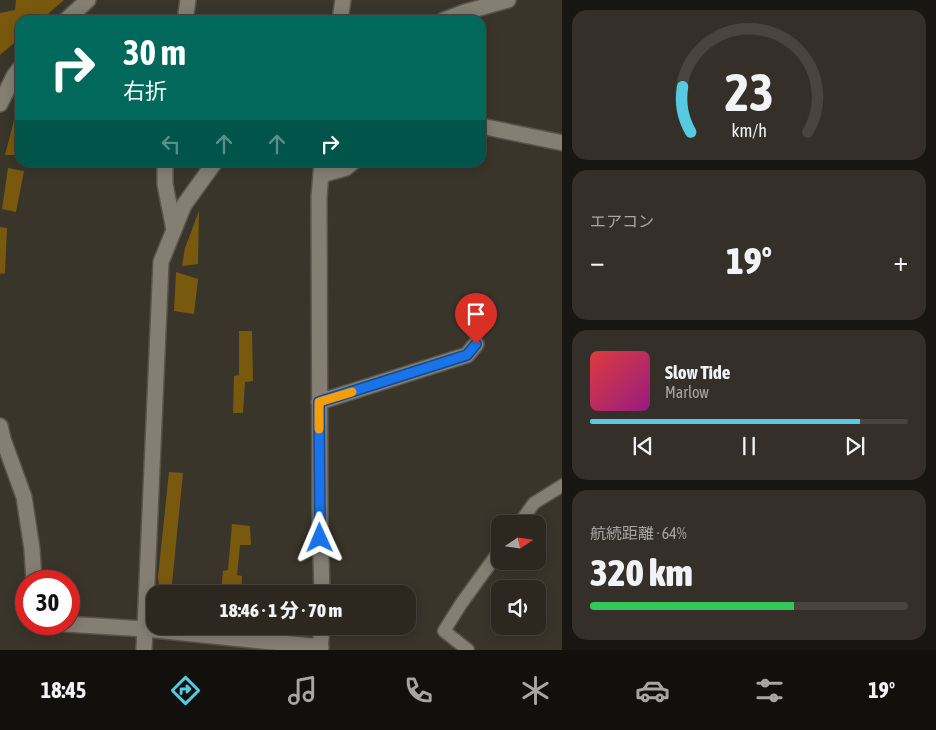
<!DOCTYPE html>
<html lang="ja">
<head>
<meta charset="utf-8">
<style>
	body { margin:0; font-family:"Asap Condensed","Noto Sans JP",sans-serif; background:#343029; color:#f1f3f6; height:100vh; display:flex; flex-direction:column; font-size:19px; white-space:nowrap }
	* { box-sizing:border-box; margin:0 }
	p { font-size:16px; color:#a6a6a5 }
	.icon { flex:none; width:28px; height:28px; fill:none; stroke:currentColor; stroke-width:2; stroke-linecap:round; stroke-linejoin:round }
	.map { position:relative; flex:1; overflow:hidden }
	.side { display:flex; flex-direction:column; gap:10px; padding:10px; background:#181612; width:374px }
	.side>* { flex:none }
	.top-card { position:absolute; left:15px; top:15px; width:471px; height:152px; border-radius:15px; box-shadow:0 2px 12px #0003,0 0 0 1px #48443e; background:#00695c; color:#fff; overflow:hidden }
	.needle { width:32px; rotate:77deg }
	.buttons { position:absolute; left:491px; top:515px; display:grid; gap:10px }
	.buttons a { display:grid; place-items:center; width:55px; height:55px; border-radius:10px; background:#2c2820; box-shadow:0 2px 12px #0003,0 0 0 1px #48443e; font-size:25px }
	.speed { position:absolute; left:15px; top:570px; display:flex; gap:10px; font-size:25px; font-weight:700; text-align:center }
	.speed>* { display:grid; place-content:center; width:65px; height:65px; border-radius:50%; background:#2c2820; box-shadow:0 2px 12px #0003,0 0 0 1px #48443e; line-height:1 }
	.speed .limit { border:8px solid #d22; background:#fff; color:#111 }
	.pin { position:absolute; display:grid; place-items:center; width:42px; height:42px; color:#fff; margin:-51px -21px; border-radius:50% 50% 50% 0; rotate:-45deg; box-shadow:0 0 5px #0007 }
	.pin .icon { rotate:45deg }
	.me { position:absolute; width:55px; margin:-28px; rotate:359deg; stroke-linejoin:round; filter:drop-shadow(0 0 4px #0008) }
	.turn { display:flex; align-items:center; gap:18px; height:105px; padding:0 25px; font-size:22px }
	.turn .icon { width:65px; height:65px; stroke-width:2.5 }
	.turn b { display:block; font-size:35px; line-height:42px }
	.lanes { display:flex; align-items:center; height:48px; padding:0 25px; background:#0003; justify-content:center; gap:25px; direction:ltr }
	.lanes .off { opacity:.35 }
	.big { font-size:38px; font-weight:800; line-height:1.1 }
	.side .card { flex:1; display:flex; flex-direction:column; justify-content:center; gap:8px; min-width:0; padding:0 18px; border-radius:15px; background:#343029 }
	.side .dial { align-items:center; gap:0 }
	.dial svg { height:130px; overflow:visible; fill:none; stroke:#48443e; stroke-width:7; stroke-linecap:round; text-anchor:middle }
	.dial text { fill:#f1f3f6; stroke:none }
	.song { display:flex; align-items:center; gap:15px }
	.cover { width:60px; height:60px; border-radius:8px; background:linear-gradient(135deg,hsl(0 70% 55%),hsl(310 70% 35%)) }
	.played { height:5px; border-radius:2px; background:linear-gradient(90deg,#55cae0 85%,#48443e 85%) }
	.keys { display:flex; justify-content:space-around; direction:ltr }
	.heat { display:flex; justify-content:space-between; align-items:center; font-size:28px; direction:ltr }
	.charge { height:8px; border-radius:4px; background:linear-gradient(90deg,#34c759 64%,#48443e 0) }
	.trip { position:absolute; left:146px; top:585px; width:270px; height:50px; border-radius:15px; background:#2c2820; box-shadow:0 2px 12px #0003,0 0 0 1px #48443e; font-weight:800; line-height:50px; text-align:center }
	.menu { display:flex; height:80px; justify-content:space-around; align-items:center; background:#12100d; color:#a6a6a5 }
	.menu .icon { width:35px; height:35px }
	.menu .on { color:#55cae0 }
	.menu b { font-size:22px; color:#f1f3f6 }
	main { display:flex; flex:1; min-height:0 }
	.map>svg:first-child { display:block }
	.forest { fill:#79590e }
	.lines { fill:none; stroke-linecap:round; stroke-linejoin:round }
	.lane-casing { stroke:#58544b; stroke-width:15 }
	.street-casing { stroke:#58544b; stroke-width:18 }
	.secondary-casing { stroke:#58544b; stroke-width:18 }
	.lane { stroke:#847e73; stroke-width:12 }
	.street { stroke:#847e73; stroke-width:15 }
	.secondary { stroke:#847e73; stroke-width:15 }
	.route-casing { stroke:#114b97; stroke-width:12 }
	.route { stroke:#1a73e8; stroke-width:9 }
	.slow { stroke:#f59e0b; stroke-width:9 }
</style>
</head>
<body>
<main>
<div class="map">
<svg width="563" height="650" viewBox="0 0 563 650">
	<rect width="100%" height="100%" fill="#3a352b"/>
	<path class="forest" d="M16,0H64L41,20H20V38L0,55V13L15,10Z
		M20,97V155H5Z
		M8,168L24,171L16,212L2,209Z
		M199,211L198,264L182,266L185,248Z
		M0,227L7,228L5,273L0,274Z
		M176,272L198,279L194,314L174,311Z
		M239,331H252L253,381L245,382L243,413H233L234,376L239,375Z
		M169,472L183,473L171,594H160L158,577Z
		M232,524L250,526L251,545H240L237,575L242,576L241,594H221L223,571L228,570Z"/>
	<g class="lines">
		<g class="lane-casing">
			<path id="lane" d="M519,524L534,503L563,485
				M468,650L444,631L461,604L500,550"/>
		</g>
		<g class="street-casing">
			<path id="street" d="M66,20L88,0
				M185,20L188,0
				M340,20L343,0
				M0,104L14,76L20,68
				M481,126L563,143
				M165,162V184L174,230
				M321,175L346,168L353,162
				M319,402L467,355L476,344
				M0,426L3,439L24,497L32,549L34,581
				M322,594L320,520L319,197L322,162
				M65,624L145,629L321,647
				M320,650L322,626"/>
		</g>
		<g class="secondary-casing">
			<path id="secondary" d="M444,20L465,12L508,0
				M144,650L161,262L184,205L215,162"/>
		</g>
		<use href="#lane" class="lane"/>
		<use href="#street" class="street"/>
		<use href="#secondary" class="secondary"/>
	</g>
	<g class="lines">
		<g class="route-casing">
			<path id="route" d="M320,538L319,402L467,355L476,344"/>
		</g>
		<use href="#route" class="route"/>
		<path class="slow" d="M319,429V402L352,392"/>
	</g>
</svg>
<div class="buttons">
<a><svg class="needle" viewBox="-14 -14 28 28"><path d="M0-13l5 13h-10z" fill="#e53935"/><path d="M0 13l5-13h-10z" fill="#a6a6a5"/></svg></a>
<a><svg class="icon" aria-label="sound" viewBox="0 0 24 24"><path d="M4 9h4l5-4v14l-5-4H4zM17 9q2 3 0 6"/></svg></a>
</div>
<div class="speed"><div class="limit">30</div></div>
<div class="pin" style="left:476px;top:344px;background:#d93025"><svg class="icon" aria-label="arrive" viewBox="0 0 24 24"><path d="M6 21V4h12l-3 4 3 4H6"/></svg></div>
<svg class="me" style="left:320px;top:538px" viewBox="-20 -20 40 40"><path d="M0-17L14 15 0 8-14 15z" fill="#1a73e8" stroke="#fff" stroke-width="4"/></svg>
<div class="trip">18:46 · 1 分 · 70 m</div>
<div class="top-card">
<div class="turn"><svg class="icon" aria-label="right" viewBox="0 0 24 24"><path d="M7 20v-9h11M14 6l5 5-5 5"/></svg><div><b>30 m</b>右折</div></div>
<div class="lanes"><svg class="icon off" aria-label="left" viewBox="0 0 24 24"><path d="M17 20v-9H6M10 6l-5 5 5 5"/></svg><svg class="icon off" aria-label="ahead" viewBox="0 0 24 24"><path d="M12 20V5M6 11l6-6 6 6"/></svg><svg class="icon off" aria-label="ahead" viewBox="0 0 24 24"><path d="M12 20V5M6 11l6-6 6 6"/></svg><svg class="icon" aria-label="right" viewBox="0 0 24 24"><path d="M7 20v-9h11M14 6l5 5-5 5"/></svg></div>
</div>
</div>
<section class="side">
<div class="card dial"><svg viewBox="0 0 100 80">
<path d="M14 69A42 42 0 1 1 86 69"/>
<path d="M14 69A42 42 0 0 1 9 41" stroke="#55cae0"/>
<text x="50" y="56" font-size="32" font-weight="700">23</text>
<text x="50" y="72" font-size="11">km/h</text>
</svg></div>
<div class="card"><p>エアコン</p>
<div class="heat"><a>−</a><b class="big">19°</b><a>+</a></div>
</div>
<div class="card">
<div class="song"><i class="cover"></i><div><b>Slow Tide</b><p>Marlow</p></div></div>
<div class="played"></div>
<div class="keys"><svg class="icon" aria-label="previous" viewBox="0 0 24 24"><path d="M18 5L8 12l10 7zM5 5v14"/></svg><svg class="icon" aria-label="pause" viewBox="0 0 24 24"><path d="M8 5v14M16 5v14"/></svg><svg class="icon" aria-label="next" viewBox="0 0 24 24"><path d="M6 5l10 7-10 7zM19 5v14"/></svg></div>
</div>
<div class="card"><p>航続距離 · 64%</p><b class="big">320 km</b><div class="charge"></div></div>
</section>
</main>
<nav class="menu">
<b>18:45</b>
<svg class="icon on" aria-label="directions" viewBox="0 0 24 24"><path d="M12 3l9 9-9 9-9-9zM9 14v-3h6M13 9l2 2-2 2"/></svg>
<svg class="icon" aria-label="music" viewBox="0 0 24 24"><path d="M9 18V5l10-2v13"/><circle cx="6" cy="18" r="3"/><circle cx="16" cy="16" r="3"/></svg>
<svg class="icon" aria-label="phone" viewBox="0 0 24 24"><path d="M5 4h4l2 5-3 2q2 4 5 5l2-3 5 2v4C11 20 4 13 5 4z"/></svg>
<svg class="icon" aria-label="climate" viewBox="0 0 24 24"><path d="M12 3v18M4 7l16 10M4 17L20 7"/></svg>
<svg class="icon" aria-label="car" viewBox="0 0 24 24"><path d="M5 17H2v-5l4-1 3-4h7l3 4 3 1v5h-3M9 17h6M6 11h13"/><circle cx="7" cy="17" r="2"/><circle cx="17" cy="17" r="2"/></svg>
<svg class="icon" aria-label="filters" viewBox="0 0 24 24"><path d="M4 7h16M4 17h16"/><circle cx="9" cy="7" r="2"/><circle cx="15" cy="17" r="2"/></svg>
<b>19°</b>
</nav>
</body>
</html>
